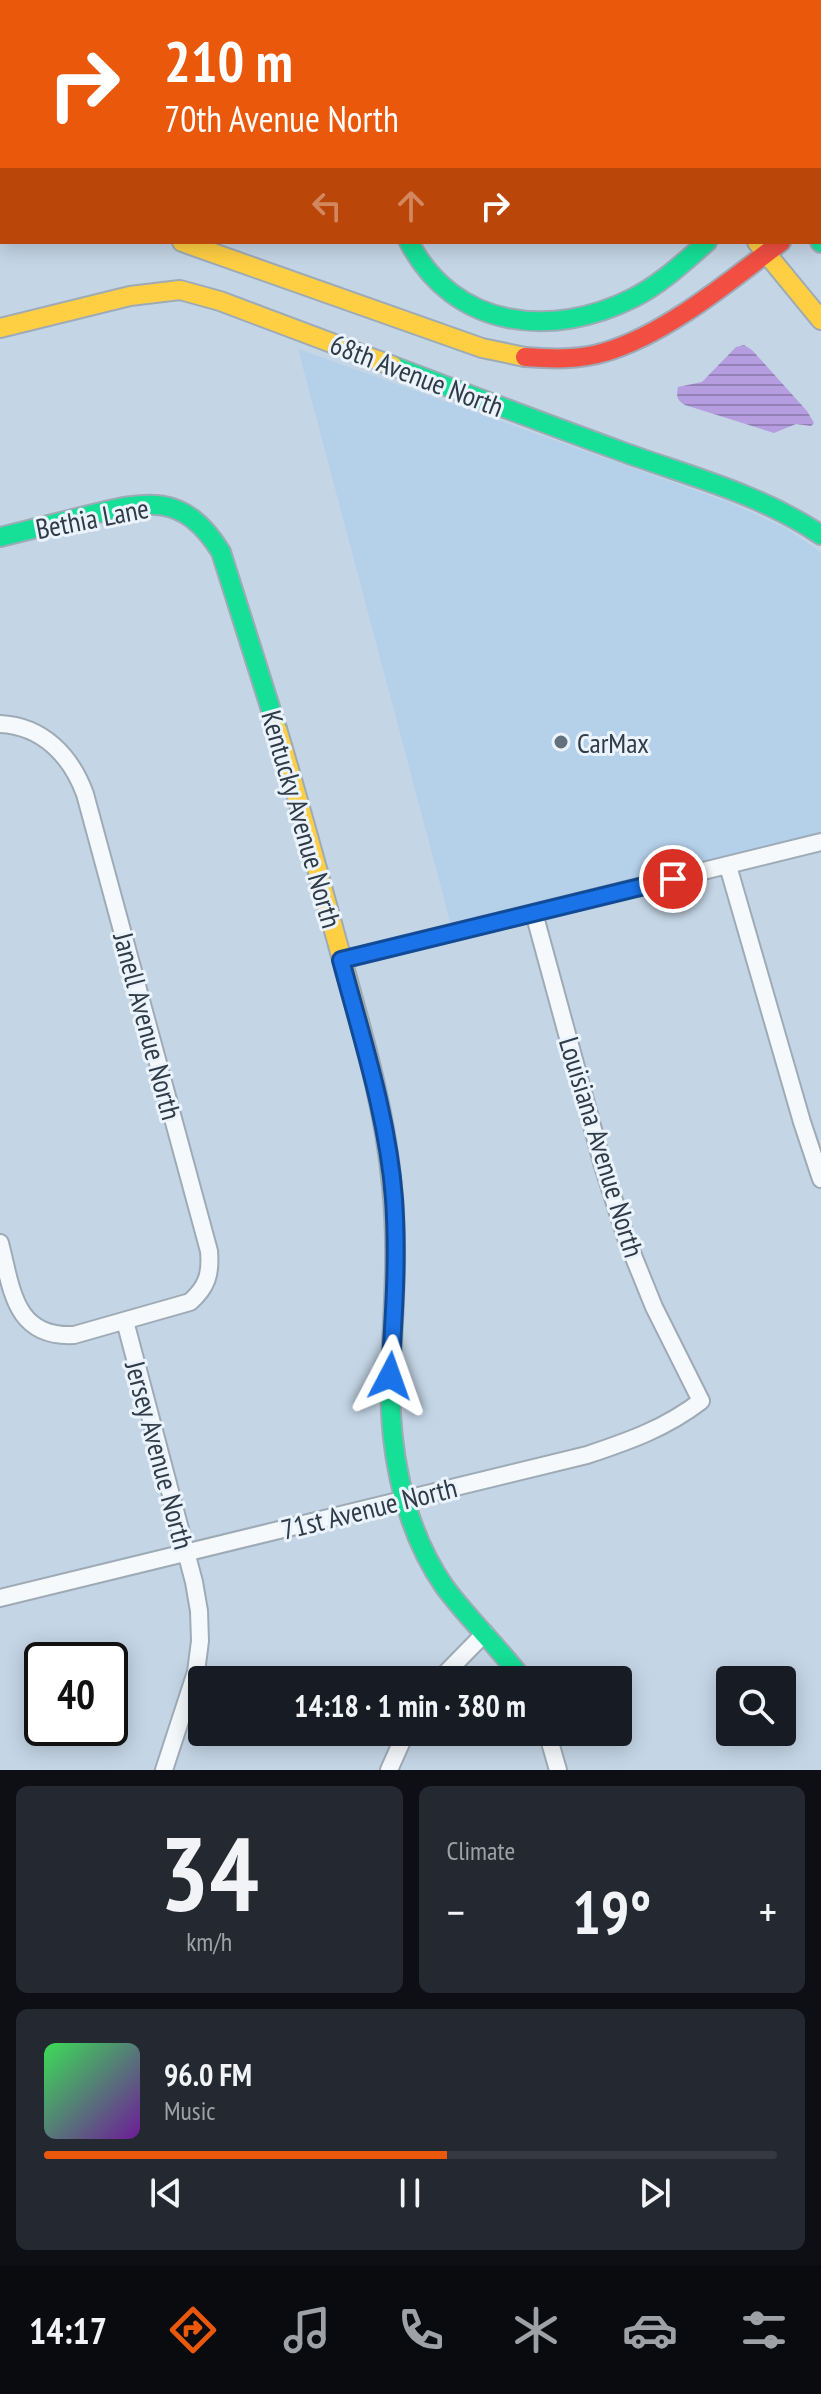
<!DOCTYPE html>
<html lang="en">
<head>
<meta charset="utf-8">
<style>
	body { margin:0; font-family:"PT Sans Narrow",sans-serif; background:#242831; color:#f1f3f6; height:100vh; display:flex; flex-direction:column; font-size:30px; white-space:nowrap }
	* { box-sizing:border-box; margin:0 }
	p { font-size:26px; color:#9ea1a6 }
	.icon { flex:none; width:44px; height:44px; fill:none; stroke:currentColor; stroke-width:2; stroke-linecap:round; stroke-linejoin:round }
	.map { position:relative; height:1770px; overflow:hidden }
	.sheet { display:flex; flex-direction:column; gap:16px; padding:16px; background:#0d0f14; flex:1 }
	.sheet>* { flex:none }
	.hud { position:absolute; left:0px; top:0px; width:822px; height:244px; box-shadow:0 4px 20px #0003; background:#ea580c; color:#fff; overflow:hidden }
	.controls { position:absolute; left:716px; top:1666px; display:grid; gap:16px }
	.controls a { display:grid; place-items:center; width:80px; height:80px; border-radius:8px; background:#171b24; box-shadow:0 4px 20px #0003; font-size:40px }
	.speed { position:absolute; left:24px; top:1642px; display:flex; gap:16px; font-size:40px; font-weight:700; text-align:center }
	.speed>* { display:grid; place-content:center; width:104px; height:104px; border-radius:50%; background:#171b24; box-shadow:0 4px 20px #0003; line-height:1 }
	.speed .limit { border:4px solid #111; border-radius:12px; background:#fff; color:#111 }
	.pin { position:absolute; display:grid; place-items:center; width:68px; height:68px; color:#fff; margin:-34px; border:4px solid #fff; border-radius:50%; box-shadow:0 2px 8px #0007 }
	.me { position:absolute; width:88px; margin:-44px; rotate:4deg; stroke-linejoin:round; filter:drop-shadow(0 0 6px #0008) }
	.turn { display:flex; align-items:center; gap:28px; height:168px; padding:0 32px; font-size:36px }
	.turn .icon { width:104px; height:104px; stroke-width:2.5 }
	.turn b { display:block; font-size:56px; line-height:68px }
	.lanes { display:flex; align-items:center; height:76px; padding:0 32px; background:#0003; justify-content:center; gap:40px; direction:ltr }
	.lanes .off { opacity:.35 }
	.big { font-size:60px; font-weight:600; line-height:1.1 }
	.sheet .tile { flex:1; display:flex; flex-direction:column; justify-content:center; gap:12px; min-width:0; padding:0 28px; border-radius:12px; background:#242831 }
	.sheet .dial { align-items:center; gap:0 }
	.dial b { font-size:104px; line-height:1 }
	.song { display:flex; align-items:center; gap:24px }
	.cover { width:96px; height:96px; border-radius:12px; background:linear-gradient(135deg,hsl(130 70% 55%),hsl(280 70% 35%)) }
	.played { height:8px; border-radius:4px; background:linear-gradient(90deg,#ea580c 55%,#363941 55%) }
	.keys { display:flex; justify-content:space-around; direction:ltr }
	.heat { display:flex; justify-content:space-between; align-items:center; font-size:44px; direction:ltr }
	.sheet .tiles { flex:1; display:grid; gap:16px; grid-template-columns:1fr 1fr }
	.tile:last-child { grid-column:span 2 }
	.trip { position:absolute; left:188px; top:1666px; width:444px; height:80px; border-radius:8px; background:#171b24; box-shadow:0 4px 20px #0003; font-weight:600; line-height:80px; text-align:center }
	.dock { display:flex; height:128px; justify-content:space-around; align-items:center; background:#090b0e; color:#9ea1a6 }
	.dock .icon { width:56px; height:56px }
	.dock .selected { color:#ea580c }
	.dock b { font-size:36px; color:#f1f3f6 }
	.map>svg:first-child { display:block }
	.built { fill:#b5d1ea }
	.water { fill:url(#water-rules) }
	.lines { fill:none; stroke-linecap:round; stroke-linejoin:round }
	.street-casing { stroke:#9eabb7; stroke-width:20 }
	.fast-casing { stroke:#9eabb7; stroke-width:22 }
	.slow-casing { stroke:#9eabb7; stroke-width:22 }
	.jam-casing { stroke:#9eabb7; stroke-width:22 }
	.street { stroke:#f6f9fb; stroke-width:16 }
	.fast { stroke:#16e098; stroke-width:18 }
	.slow { stroke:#ffcf43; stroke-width:18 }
	.jam { stroke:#f24e42; stroke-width:18 }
	.rail { stroke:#c1c5c9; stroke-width:4; stroke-dasharray:12 6; stroke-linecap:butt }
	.route-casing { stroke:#114b97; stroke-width:20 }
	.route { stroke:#1a73e8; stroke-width:14 }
	.poi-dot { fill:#63717e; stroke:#ebf4fd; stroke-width:3 }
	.labels { text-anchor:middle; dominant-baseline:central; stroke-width:6; stroke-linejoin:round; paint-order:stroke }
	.street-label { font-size:28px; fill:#2f3b46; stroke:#ebf4fd }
	.poi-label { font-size:28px; fill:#2f3b46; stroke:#ebf4fd; text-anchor:start }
</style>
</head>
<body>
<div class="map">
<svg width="821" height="1770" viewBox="0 0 821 1770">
	<defs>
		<pattern id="water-rules" width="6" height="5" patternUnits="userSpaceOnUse" patternTransform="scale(2)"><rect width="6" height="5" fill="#b69ddf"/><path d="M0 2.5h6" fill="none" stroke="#9481b7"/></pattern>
	</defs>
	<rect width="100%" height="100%" fill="#c4d5e5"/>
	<path class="built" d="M298,349L728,502L784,527L821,552V833L451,925Z"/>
	<path class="water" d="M744,345L752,350L807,411L814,423L811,426L796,424L774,433L685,405C677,400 676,397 678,387L702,382L736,347Z"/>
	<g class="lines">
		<g class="street-casing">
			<path id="street" d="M0,724C43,726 71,756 85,794L209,1251C211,1274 207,1287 190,1302L74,1335C14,1338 12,1289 0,1243
				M728,866L802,1122L821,1179
				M341,960L821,842
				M125,1321L194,1582L199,1611L200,1641L196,1672L164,1770
				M0,1598L587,1455C629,1441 666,1428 701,1401L654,1307L626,1238L603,1166L534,913
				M439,1680L485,1633
				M547,1732L558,1770
				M389,1770L406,1732"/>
		</g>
		<g class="fast-casing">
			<path id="fast" d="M567,0L568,2
				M626,0L628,2
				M502,2L512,0
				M724,2L734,0
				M0,100H2
				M0,197H2
				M409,242C454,329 552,339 633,298C661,284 684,262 707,242
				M820,242L821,243
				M393,366C470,395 546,424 623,452C692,477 760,494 821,535
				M0,537C28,530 57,523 85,516C146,501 183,491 221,552L277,729
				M391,1362C387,1438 400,1522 444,1586C468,1619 499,1647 523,1680"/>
		</g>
		<g class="slow-casing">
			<path id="slow" d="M771,2L779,0
				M182,242L482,348L525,357
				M757,242L821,320
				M0,328L130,296L180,290L220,301L393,366
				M277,729C300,804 320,880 341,956C362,1032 385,1108 392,1187C398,1245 394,1303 391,1362"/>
		</g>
		<g class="jam-casing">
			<path id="jam" d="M238,0L242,2
				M345,2L362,0
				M0,142H2
				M525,357C552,359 579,360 605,352C665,335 731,280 781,242"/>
		</g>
		<use href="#street" class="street"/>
		<use href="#fast" class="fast"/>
		<use href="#slow" class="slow"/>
		<use href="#jam" class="jam"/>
		<path class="rail" d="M690,0L691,2
			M820,123L821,124
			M820,161L821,163"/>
	</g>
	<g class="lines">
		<g class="route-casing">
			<path id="route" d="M390,1376C394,1317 398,1258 394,1199C388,1118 362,1039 341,960L673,879"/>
		</g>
		<use href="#route" class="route"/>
	</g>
	<circle class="poi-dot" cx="561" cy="742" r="8"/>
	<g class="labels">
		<g class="street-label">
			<text transform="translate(417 375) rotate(21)">68th Avenue North</text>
			<text transform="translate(92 518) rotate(-11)">Bethia Lane</text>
			<text transform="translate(302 819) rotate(74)">Kentucky Avenue North</text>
			<text transform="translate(148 1026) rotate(75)">Janell Avenue North</text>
			<text transform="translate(602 1147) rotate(73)">Louisiana Avenue North</text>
			<text transform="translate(160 1455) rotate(75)">Jersey Avenue North</text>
			<text transform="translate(369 1508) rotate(-14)">71st Avenue North</text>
		</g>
		<g class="poi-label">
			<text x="577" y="742">CarMax</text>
		</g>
	</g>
</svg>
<div class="controls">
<a><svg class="icon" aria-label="search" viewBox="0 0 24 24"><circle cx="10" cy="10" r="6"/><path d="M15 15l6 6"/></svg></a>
</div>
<div class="speed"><div class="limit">40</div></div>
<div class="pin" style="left:673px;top:879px;background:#d93025"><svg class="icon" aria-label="arrive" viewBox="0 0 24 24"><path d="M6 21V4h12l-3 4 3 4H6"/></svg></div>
<svg class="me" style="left:390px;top:1376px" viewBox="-20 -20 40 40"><path d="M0-17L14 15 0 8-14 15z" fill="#1a73e8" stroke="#fff" stroke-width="4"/></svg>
<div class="trip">14:18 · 1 min · 380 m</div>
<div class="hud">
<div class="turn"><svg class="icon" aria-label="right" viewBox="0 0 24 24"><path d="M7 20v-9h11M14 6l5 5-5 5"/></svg><div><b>210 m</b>70th Avenue North</div></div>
<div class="lanes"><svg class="icon off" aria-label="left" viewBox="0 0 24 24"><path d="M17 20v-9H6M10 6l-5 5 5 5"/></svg><svg class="icon off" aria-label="ahead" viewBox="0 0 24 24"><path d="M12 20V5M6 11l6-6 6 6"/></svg><svg class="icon" aria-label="right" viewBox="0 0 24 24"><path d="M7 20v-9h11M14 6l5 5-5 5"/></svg></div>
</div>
</div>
<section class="sheet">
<div class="tiles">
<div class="tile dial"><b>34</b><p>km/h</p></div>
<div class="tile"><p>Climate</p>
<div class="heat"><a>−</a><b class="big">19°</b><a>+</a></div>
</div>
<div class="tile">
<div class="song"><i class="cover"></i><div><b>96.0 FM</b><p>Music</p></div></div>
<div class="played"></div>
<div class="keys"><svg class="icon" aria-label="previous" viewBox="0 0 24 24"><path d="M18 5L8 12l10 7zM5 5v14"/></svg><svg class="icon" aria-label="pause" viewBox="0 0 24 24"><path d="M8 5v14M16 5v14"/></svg><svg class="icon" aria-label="next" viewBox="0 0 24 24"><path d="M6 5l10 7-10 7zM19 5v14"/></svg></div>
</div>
</div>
</section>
<nav class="dock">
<b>14:17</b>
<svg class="icon selected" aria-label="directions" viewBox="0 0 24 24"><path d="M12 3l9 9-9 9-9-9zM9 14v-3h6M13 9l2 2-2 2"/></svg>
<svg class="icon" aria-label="music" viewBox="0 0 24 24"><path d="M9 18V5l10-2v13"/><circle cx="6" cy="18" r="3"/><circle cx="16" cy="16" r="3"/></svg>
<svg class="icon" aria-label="phone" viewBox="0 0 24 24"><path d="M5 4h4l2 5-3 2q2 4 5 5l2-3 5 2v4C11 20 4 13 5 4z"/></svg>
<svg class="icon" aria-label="climate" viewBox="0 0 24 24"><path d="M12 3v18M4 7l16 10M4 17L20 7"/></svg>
<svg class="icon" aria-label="car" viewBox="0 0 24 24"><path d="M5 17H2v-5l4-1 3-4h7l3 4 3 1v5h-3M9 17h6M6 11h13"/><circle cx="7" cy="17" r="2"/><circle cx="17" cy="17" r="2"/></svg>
<svg class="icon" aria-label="filters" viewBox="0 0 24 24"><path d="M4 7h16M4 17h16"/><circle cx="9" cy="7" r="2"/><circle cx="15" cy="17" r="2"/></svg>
</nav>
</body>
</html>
